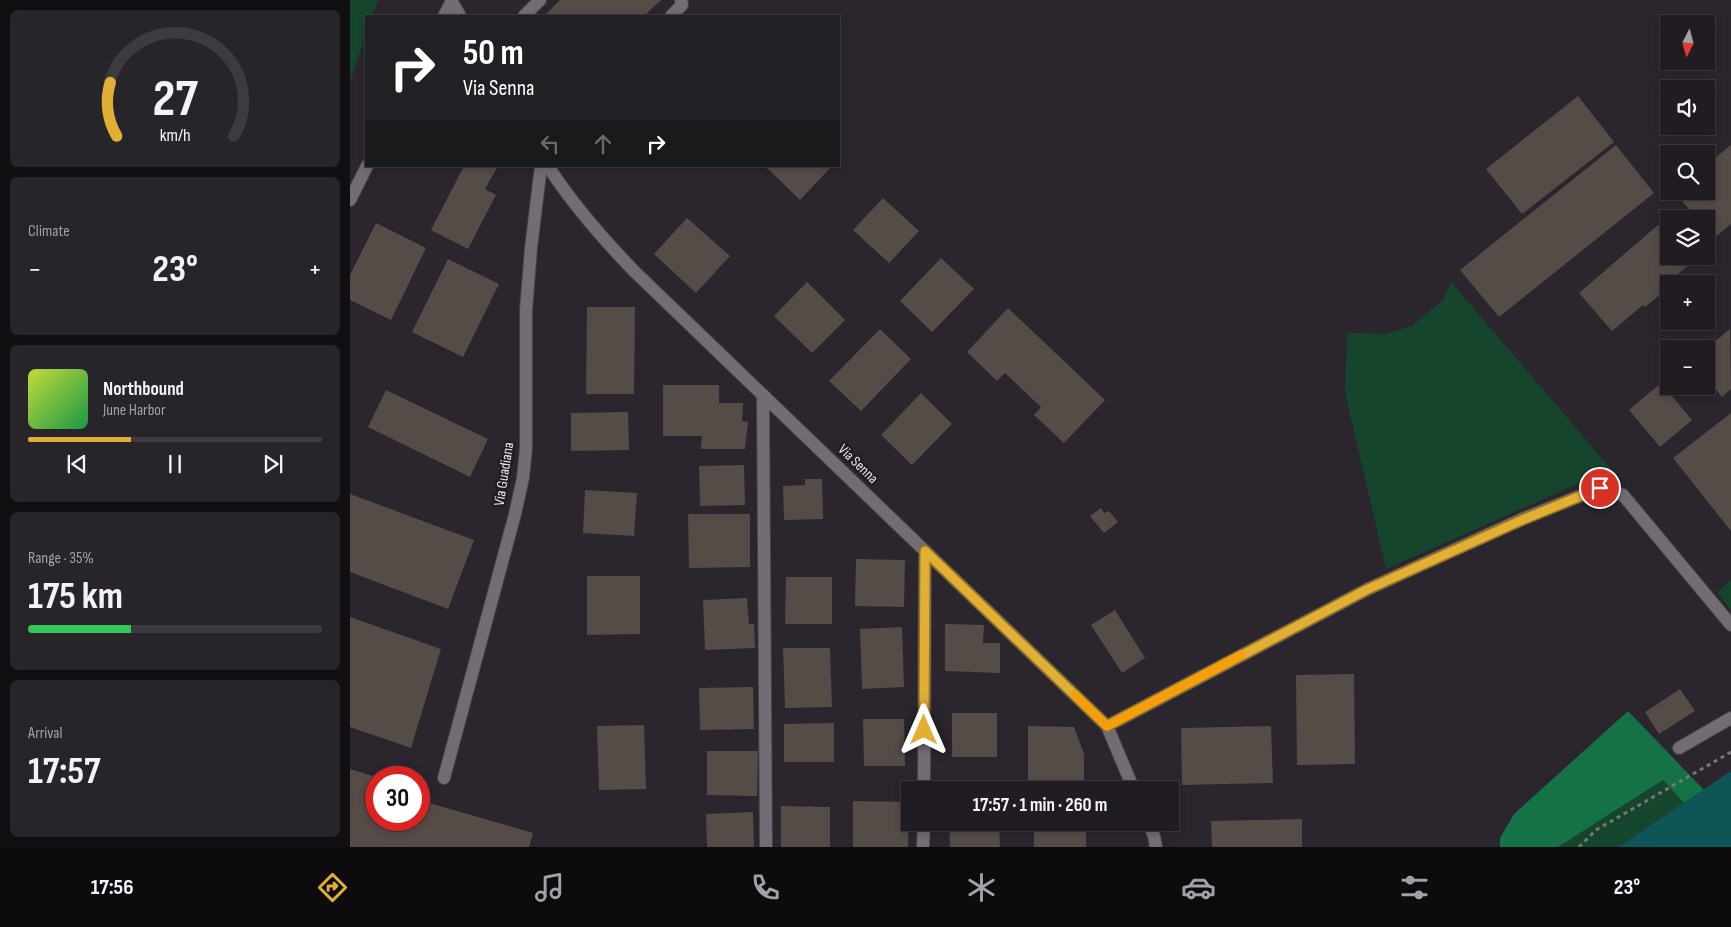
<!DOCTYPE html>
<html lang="en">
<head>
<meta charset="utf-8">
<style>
	body { margin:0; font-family:"Sofia Sans Condensed",sans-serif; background:#28252a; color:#f1f3f6; height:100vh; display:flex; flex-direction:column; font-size:19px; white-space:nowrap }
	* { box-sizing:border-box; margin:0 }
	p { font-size:16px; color:#a2a1a5 }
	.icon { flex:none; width:28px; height:28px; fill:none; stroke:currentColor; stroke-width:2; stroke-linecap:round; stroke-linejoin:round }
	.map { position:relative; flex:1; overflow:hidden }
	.sheet { display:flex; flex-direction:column; gap:10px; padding:10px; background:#120f13; width:350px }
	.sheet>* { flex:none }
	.hud { position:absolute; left:15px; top:15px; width:475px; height:152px; border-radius:0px; box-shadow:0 2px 8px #0003,0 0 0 1px #3d3a40; background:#202124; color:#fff; overflow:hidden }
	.needle { width:32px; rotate:186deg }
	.tools { position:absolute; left:1310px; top:15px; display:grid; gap:10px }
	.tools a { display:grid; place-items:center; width:55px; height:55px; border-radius:0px; background:#201c22; box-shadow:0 2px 8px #0003,0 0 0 1px #3d3a40; font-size:25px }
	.speed { position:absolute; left:15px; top:766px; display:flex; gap:10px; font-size:25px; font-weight:700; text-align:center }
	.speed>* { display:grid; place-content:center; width:65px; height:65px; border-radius:50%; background:#201c22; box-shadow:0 2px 8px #0003,0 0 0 1px #3d3a40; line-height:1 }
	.speed .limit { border:8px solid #d22; background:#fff; color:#111 }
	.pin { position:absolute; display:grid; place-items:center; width:42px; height:42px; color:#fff; margin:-21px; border:2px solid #fff; border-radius:50%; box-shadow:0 1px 5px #0007 }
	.me { position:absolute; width:55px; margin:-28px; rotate:0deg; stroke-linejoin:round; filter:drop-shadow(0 0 4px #0008) }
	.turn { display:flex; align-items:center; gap:18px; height:105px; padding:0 15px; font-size:22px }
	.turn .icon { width:65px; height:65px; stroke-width:2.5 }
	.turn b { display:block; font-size:35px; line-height:42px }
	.lanes { display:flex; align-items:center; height:48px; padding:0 15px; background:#0003; justify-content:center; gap:25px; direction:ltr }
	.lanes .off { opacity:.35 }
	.big { font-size:38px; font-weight:700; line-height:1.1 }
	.sheet .card { flex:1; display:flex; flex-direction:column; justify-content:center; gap:8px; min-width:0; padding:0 18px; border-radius:8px; background:#28252a }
	.sheet .dial { align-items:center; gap:0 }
	.dial svg { height:130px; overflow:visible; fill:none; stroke:#3d3a40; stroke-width:7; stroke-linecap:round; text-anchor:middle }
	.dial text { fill:#f1f3f6; stroke:none }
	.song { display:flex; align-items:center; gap:15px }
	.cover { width:60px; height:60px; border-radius:8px; background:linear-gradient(135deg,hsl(70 70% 55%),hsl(140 70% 35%)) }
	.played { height:5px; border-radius:2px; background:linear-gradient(90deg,#e1af34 35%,#3d3a40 35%) }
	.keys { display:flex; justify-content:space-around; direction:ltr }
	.heat { display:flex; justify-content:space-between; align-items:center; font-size:28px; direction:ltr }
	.charge { height:8px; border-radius:4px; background:linear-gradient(90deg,#34c759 35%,#3d3a40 0) }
	.trip { position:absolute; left:551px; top:781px; width:278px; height:50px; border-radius:0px; background:#201c22; box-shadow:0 2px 8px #0003,0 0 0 1px #3d3a40; font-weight:700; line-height:50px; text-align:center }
	.dock { display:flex; height:80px; justify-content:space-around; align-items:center; background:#0d0b0e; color:#a2a1a5 }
	.dock .icon { width:35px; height:35px }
	.dock .current { color:#e1af34 }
	.dock b { font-size:22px; color:#f1f3f6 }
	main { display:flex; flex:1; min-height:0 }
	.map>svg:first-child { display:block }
	.green { fill:#15462d }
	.forest { fill:#157247 }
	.water { fill:#0f5557 }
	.building { fill:#554b47 }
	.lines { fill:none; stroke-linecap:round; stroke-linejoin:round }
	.lane-casing { stroke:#474249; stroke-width:14 }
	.street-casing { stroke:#474249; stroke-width:14 }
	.path { stroke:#7a757c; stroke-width:3; stroke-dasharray:4 4; stroke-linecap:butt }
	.lane { stroke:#726c74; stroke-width:12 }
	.street { stroke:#726c74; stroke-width:12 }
	.route-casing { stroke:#927222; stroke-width:12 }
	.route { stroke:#e1af34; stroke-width:9 }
	.slow { stroke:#f59e0b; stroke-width:9 }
	.labels { text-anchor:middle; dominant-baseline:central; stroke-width:5; stroke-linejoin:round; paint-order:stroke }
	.street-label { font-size:15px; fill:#e8e5ea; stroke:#211d24 }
</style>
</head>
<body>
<main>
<section class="sheet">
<div class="card dial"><svg viewBox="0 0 100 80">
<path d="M14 69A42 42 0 1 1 86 69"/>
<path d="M14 69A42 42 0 0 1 10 36" stroke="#e1af34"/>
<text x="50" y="56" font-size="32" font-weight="700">27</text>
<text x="50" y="72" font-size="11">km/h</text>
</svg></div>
<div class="card"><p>Climate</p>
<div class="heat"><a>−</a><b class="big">23°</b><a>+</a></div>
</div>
<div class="card">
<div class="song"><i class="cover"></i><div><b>Northbound</b><p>June Harbor</p></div></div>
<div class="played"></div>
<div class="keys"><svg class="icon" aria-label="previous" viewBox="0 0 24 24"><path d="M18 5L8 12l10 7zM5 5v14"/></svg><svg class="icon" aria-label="pause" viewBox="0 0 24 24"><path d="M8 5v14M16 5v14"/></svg><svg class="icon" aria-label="next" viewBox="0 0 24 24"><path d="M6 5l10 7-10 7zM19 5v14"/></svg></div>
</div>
<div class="card"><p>Range · 35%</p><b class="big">175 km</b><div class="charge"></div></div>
<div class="card"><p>Arrival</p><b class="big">17:57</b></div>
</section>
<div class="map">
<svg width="1381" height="847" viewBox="0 0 1381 847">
	<rect width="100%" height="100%" fill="#2b262d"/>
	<path class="green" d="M0,0H28L22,16H16V34L0,82Z
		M1101,282L1261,469L1036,569L995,392L997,333L1034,334L1062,326L1093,300Z
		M1381,580V610L1367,592Z
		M1313,780L1334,803L1268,847H1208Z"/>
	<path class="forest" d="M1278,711L1354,790L1334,803L1313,780L1208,847H1150V838L1164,814Z"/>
	<path class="water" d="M1381,771V847H1268Z"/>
	<path class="building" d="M210,0H311L294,16H196L195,15Z
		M1228,96L1264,142L1172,214L1136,169Z
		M1266,145L1304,193L1149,317L1110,270Z
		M1381,145V224L1363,239L1356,230V219H1347L1324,191H1356V165Z
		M114,166H148L135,189L146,195L118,249L81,230Z
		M415,166H482L450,200Z
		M533,198L569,231L539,263L503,230Z
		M337,218L380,256L346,293L304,254Z
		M26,223L76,248L41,320L0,300V275Z
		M1308,225L1319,237V256H1335L1341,263L1309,290L1312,293L1295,307L1293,305L1262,331L1229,293Z
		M591,258L624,289L582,332L550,301Z
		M98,259L149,284L113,357L62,332Z
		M457,282L495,320L462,353L424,316Z
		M237,307H285L284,394H236Z
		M658,308L755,400L714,443L684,415L691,407L655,373L647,381L617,352Z
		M530,329L561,359L511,411L479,381Z
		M1380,329L1381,389L1372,397L1356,377V349Z
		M1311,383L1342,420L1310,447L1279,410Z
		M313,385H369V403H393L392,421L398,422L395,449H351L352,436H313Z
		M36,390L138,439L120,477L18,427Z
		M571,393L602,424L562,465L531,435Z
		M278,412L279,450L221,451V413Z
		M1381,413V531L1323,458Z
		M394,465L395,505L350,506L349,466Z
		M455,479H472L473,519L434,520L433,486L455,485Z
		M235,490L287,493L284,536L233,533Z
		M0,494L124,540L98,609L0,572Z
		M751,508L754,513L759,511L768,522L754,533L740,516Z
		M338,514H400V567L339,568Z
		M506,559L555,560L554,607L505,606Z
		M237,576H290V634L237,635Z
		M436,577H482V624H435Z
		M397,598L399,624H404L405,648L355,650L353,600Z
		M765,610L795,658L772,673L741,625Z
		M0,617L91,649L61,748L0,727Z
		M595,624L634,625L633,643H650V673L595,671Z
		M552,627L554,687L512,689L510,629Z
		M433,648H480L482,707L435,708Z
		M1004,674L1005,764L947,765L946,675Z
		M403,687L404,729L350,730L349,688Z
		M1330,689L1345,711L1309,734L1295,712Z
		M602,713H647V757H602Z
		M513,719H554L555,766H514Z
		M484,723V762H434V724Z
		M294,725L296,789L249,790L247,726Z
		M678,726L724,727L734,754V782H678Z
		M921,726L923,783L832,785L831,728Z
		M357,751H408L407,796L357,795Z
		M0,769L26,777V820H69V800L183,833L179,847H0Z
		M503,801L559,802L558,847H503Z
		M431,806L480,807V847H431Z
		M403,812L404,847H357L356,814Z
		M952,819V847H862L861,821Z
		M599,822H649L650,847H600Z
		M684,822H736V847H684Z"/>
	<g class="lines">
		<g class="lane-casing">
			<path id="lane" d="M174,16L190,0
				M321,16L332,5L331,0
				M757,726L1018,589L1172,519L1250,488L1273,495L1381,625
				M1329,748L1381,718"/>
		</g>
		<g class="street-casing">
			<path id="street" d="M101,0L110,16
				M94,16L102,1
				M198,166C223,205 253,239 285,272L757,726L784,790
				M0,200L17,166
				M413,396L416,847
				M94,778L165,514L173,478L176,448V310L181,248L191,166
				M574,790L575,551
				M798,822L804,836L806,847
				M573,847L574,822"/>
		</g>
		<path class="path" d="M1229,847L1246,830L1381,752"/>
		<use href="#lane" class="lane"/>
		<use href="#street" class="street"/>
	</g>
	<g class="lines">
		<g class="route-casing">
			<path id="route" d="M574,730L575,551L757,726L1018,589L1172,520L1250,488"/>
		</g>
		<use href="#route" class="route"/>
		<path class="slow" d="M725,695L757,726L891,655"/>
	</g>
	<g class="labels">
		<g class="street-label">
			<text transform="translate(508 464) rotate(44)">Via Senna</text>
			<text transform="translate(154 474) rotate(-81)">Via Guadiana</text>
		</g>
	</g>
</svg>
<div class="tools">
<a><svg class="needle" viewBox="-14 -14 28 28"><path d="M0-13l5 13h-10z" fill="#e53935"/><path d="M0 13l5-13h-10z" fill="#a2a1a5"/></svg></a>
<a><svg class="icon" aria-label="sound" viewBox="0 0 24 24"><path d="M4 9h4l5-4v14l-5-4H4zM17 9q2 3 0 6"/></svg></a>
<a><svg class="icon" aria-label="search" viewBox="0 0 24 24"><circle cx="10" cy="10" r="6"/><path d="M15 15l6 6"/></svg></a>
<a><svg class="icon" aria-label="layers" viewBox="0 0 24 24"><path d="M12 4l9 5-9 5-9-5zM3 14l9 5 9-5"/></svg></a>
<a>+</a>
<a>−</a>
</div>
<div class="speed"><div class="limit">30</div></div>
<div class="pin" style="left:1250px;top:488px;background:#d93025"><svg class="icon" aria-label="arrive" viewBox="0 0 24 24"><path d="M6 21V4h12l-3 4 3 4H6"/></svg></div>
<svg class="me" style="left:574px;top:730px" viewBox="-20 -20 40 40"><path d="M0-17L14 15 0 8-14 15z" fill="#e1af34" stroke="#fff" stroke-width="4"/></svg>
<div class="trip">17:57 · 1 min · 260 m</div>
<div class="hud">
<div class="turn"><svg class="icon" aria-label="right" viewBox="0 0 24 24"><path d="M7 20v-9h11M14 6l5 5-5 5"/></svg><div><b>50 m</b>Via Senna</div></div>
<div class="lanes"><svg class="icon off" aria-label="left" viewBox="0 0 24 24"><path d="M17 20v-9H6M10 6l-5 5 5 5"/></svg><svg class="icon off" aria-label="ahead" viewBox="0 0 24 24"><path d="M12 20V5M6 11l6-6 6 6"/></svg><svg class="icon" aria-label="right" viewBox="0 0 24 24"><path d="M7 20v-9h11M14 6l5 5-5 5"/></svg></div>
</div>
</div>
</main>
<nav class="dock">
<b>17:56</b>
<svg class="icon current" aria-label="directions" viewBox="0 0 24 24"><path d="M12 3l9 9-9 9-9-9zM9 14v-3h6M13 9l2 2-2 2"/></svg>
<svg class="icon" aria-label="music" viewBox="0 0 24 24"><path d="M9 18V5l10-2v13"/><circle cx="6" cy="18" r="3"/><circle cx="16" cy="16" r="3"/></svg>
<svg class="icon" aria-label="phone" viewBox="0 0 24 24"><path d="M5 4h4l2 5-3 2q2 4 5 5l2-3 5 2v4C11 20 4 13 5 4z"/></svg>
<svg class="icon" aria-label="climate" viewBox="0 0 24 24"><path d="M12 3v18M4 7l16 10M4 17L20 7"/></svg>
<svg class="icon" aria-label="car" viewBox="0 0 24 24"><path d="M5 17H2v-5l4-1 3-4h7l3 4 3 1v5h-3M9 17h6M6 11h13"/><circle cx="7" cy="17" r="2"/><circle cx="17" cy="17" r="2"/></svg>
<svg class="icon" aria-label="filters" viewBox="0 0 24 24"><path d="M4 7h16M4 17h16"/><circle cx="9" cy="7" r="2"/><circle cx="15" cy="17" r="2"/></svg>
<b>23°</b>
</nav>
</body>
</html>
